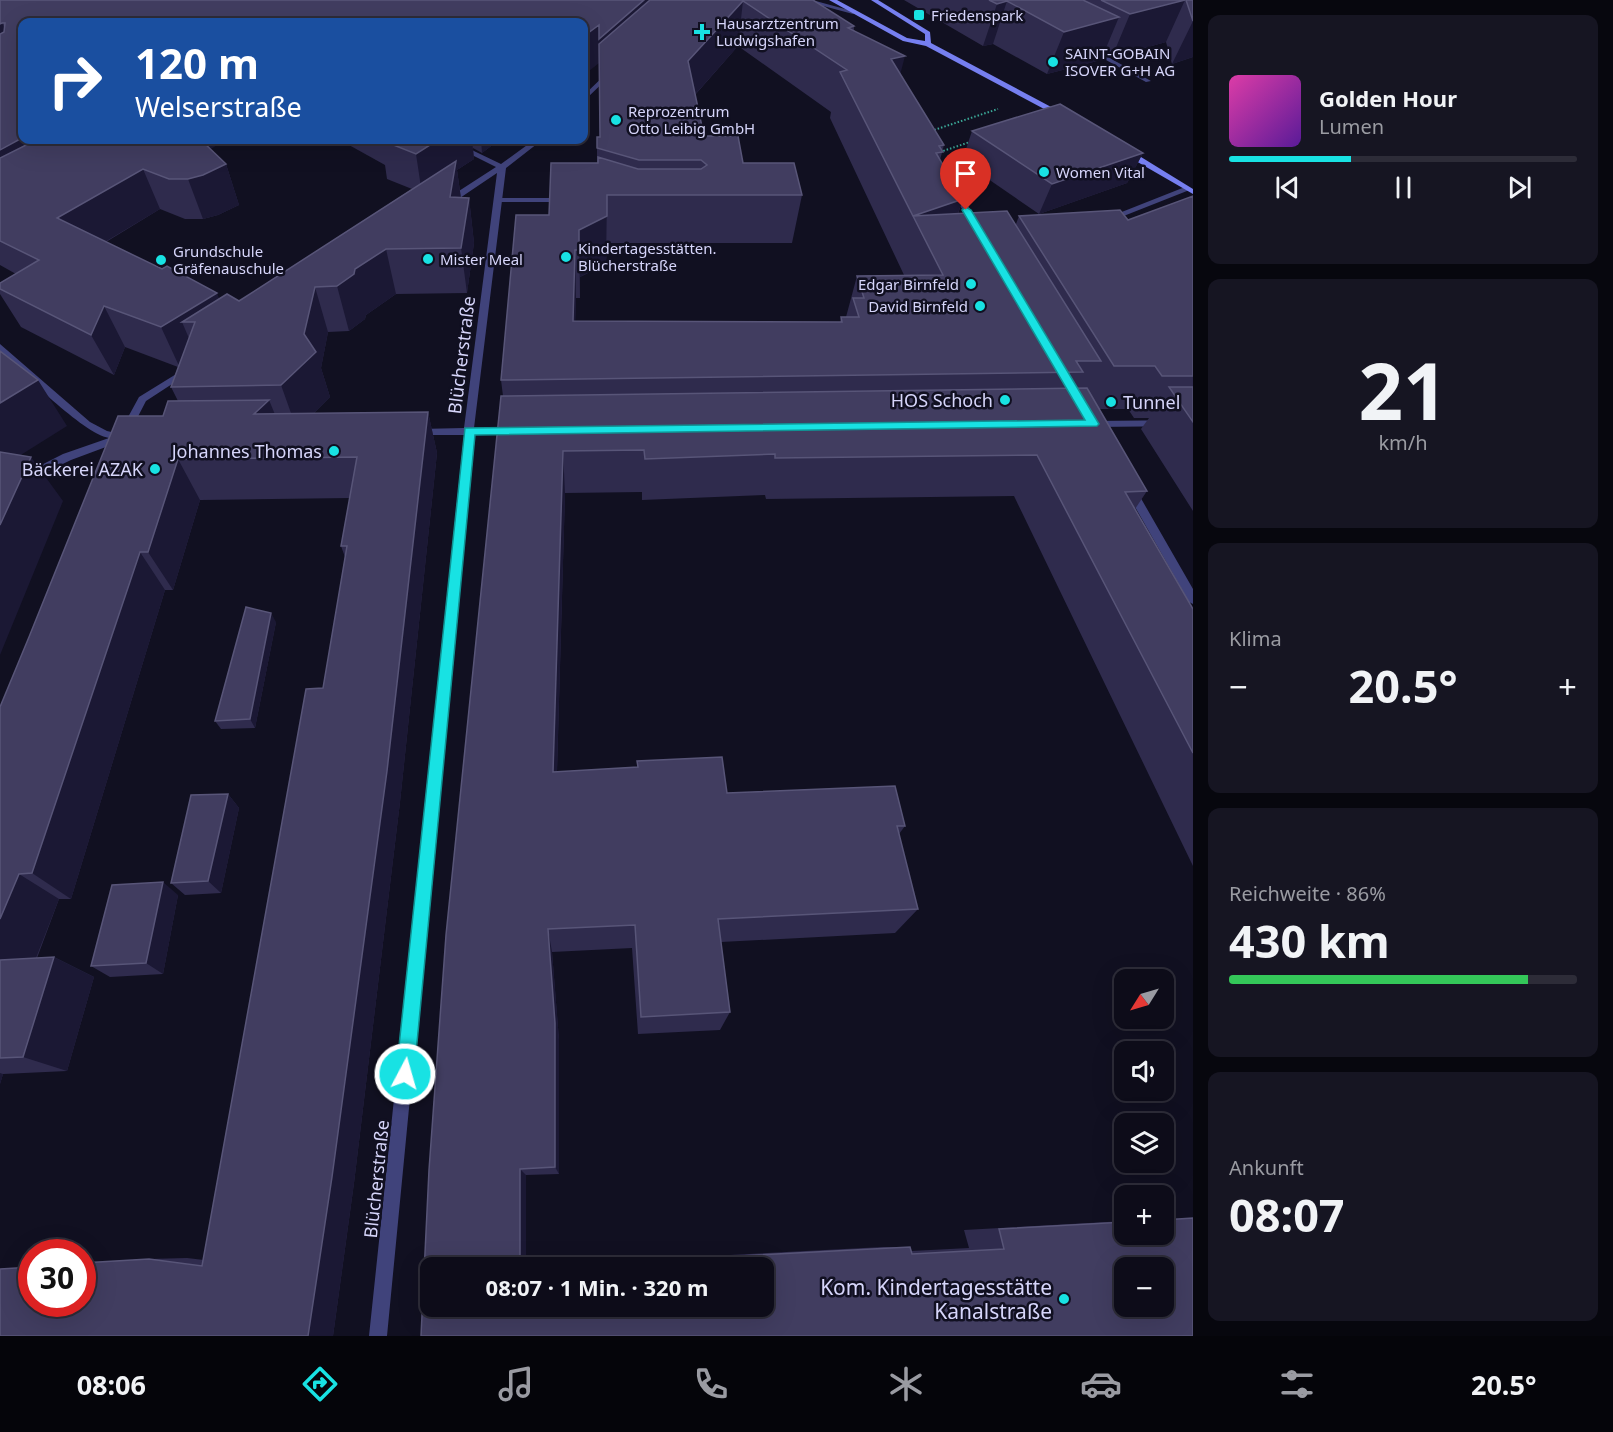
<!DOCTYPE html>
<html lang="de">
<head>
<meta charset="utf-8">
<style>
	body { margin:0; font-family:"Noto Sans",sans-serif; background:#161522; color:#f1f3f6; height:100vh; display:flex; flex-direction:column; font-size:22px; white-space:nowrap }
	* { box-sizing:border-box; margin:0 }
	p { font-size:20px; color:#9a9ba2 }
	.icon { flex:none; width:33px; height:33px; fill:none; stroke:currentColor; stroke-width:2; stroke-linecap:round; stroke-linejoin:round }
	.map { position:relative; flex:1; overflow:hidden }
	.side { display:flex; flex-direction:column; gap:15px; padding:15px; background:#07070e; width:420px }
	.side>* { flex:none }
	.banner { position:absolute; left:18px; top:18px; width:570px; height:126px; border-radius:12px; box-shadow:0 6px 24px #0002,0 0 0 2px #2d2c38; background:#1a4fa0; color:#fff; overflow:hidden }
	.needle { width:39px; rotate:233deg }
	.fabs { position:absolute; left:1114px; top:969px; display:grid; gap:12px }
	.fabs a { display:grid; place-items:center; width:60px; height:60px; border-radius:12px; background:#0d0c19; box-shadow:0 6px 24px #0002,0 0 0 2px #2d2c38; font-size:30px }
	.speed { position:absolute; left:18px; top:1239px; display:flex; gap:12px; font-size:30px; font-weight:700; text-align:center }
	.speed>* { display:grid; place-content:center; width:78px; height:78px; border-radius:50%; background:#0d0c19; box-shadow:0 6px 24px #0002,0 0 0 2px #2d2c38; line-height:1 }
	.speed .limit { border:9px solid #d22; background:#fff; color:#111 }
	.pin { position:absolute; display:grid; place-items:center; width:51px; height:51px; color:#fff; margin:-62px -26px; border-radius:50% 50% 50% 0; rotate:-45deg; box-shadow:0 0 6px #0007 }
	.pin .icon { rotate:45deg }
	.me { position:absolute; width:66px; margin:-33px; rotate:6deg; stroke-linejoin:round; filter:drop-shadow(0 0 4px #0008) }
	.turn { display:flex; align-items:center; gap:21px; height:126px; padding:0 18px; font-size:27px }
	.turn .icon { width:78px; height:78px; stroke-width:2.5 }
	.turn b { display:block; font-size:42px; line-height:51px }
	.big { font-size:45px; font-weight:700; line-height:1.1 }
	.side .card { flex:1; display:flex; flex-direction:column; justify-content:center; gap:9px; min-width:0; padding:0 21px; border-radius:12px; background:#161522 }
	.side .dial { align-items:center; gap:0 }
	.dial b { font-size:78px; line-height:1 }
	.song { display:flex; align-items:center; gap:18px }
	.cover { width:72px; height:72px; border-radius:9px; background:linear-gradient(135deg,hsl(320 70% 55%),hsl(270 70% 35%)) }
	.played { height:6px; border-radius:3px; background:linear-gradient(90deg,#18e2e3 35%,#2d2c38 35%) }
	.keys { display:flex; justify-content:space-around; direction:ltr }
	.heat { display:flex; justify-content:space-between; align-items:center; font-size:33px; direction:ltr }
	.charge { height:9px; border-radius:4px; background:linear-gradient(90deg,#34c759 86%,#2d2c38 0) }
	.trip { position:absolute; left:420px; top:1257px; width:354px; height:60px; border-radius:12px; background:#0d0c19; box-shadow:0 6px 24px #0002,0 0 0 2px #2d2c38; font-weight:700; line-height:60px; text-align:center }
	.menu { display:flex; height:96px; justify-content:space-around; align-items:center; background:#05050a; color:#9a9ba2 }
	.menu .icon { width:42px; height:42px }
	.menu .on { color:#18e2e3 }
	.menu b { font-size:27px; color:#f1f3f6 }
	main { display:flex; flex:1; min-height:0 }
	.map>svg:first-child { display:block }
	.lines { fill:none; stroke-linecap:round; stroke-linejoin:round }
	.path { stroke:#3ba897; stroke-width:2; stroke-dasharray:1.5 2; stroke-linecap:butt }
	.lane { fill:#40437b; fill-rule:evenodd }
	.street { fill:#40437b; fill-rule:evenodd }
	.secondary { fill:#767ff0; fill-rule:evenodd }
	.wall { fill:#2f2b4d; fill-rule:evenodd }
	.shaded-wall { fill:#1b1834 }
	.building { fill:#413d60; stroke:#585578; stroke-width:1.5; fill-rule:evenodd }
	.route { fill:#18e2e3; stroke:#109394; stroke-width:1.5 }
	.poi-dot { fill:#18e2e3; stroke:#111021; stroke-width:2 }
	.labels { text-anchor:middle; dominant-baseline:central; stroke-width:5; stroke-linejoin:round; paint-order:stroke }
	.far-poi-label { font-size:15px; fill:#d6d5fa; stroke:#111021; text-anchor:start }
	.street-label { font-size:18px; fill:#d6d5fa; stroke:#111021 }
	.poi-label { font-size:18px; fill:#d6d5fa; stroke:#111021; text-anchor:end }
	.near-poi-label { font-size:21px; fill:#d6d5fa; stroke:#111021; text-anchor:end }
</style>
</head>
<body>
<main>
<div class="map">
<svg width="1193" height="1336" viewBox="0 0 1193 1336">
	<rect width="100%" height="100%" fill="#111021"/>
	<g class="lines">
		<path class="path" d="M931,131L998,109
			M940,152L973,141"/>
		<path class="lane" d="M1086,47H1090L1151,81L1146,82L1086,49Z
			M1185,187L1192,189L1111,221L1104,219Z
			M496,198H564L568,200L564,202H496Z"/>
		<path class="street" d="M801,0H812L856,12L853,14Z
			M609,71L614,72L586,99L584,100V95Z
			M442,140H451L501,164L534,140H542L506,168L474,428H512L517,431L512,434L474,435L387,1336H369L464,435H419L414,432L419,429L464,428L497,173L451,204H445V200L496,167Z
			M952,188L959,190L981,228L980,230L973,228L951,190Z
			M0,344L90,422L107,431L129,436V440L122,441L71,460L0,494V486L63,454L109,438C82,433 23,372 0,352Z
			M186,368L189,369V373L146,401L130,432H122L121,430L139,397Z
			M1193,420V426L1093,427L1088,424L1093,421Z
			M1131,487L1135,488L1193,589V604L1189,602L1126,491Z"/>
		<path class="secondary" d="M829,0H837L907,38L925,41V34L871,0H878L930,32L931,43L1068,116L1061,118L926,46L903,41Z
			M1122,149H1128L1193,189V194L1122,153Z"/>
	</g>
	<path class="wall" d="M0,0H813L854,26V30L900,74L944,145L940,160L963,199L958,214L1016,224L1019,216L1128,220L1193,196V511L1141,429L1149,418H1134L1128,409H1099L1147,491L1135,509L1193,609V866L1014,496L766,499L765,495L642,500V492L565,493L557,772L637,767V761L727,793L905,826L899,834L918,909L895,933L721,942L730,1012L720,1030L638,1034L632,948L552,952L559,1040V1174L526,1175V1268H430V1306L764,1268H668L692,1266L691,1257L883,1247H910L911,1251L969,1248L964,1230L1125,1221V1234H1164V1219L1193,1218V1336H421L503,396L501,380L549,215L597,163V137H600L599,63L22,22V140L210,149L226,164L239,205L218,215L203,219H185L160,209L106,242L219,299L239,301L412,189L387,179L385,165L340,140H499L482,153L473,148L474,159L457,170L461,198H469L474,243L467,293L396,294L366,315L365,319L349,331L328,332L321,368L330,397L314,413L428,412L437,453L400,802L354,1183L333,1336L149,1259L187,1258L204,1260L323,688L345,557L341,546L350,498L200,500L173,590H165L71,899H59L37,958L54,957L94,977L67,1071L3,1074L0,1084V707L163,416L178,401L171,387L178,367L125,347L114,375L21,327L0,294V283L16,274L0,265ZM738,46L831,112L830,118L904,275L857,276L846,317H841L840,322L575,321L576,298H580V277L606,264L607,243H792L802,195L743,163L704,136L695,95Z
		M904,0H1193V57L1172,64L1166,42L1112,57L1104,53L1101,60L1047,74L993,44L983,46Z
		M972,131L1143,153L1127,183L1039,214L962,161Z
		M276,622L255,728L221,729L215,721Z
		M228,794L239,808L221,893L185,895L171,883Z
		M178,895L163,974L110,977L91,966Z"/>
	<path class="shaded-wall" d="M643,0H666L599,78V39Z
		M1185,0L1166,42L1112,57L1130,14Z
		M743,1L738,46L684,107L688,61Z
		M1007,1L993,44L983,46L997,4Z
		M1119,17L1101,60L1047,74L1064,32Z
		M1193,21V57L1172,64Z
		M2,23L21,61L0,74V24Z
		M599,25V63L584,75V36Z
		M905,56L893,102L891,59Z
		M22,138V140H113L0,201V150Z
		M189,140H226L202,154Z
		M438,140H472L474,159L457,170L462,206L422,194L416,154Z
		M481,140H499L482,153Z
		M1143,153L1127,183L1039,214L1052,184Z
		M226,164L239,205L218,215L203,219L188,179Z
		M143,169L160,209L78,258L57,218Z
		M607,195L606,264L580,277V298L579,230Z
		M469,198L474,243L467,293L461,248Z
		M963,199L946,247L913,216L898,264L913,216Z
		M386,249L396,294L366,315L365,319L349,331L337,286L355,269Z
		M575,250L576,298L574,369L573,321Z
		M315,287L328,332L321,368L330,397L297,430L281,385L304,334Z
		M217,293L233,334L195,322H182L197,357L180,368L161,327Z
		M104,306L125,347L114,375L91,335Z
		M38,380L67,426L0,468V403Z
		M269,400L286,441L254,414Z
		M428,412L437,453L400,802L354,1183L333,1336H308Z
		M563,451L565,493L556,803L553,772Z
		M31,457L63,501L0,655V525Z
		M178,459L200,500L173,590L148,552Z
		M140,552L165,590L71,899L32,873Z
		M271,613L276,622L255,728L250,719Z
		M228,794L239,808L221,893L208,881Z
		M19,874L59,899L27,981L0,969V919Z
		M163,882L178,895L163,974L146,963Z
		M548,929L552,952L559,1040V1174L555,1167Z
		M54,957L94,977L67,1071L23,1057Z
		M0,1073L3,1074L0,1084Z
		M520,1169L526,1175V1268H520Z"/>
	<path class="building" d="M0,0H644L599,39V25L584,36V22H22V138L0,150V34L4,32L5,23H2L0,24Z
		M650,0H813L854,26L848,28L905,56L891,59L944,145L939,146L943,152L936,153L963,199L913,216L840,72L847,70L743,1L688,61L704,136H738L743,163H794L802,195H607V216L579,230V250H575L573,321L842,322L841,317H859L853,298H864L857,276L943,275L913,216L1007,211L1101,361H1076L1083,372L501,380L516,215H549L551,163H598V157L638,169H701L707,165L701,160H639L597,148V137H600L599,44Z
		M989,0H1083L1119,17L1064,32L1007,1L997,4Z
		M1101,0H1185L1130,14Z
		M1186,0H1193V21Z
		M1060,104L1143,153L1052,184L972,131Z
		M36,140H201L226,164L203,175L188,179H169L143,169L57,218L162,269L167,266L217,293L161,327L104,306L91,335L0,289V283L39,260L0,241V158Z
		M381,140H438L416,154Z
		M456,161L450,197L469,198L461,248L386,249L355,269L354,274L337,286L315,287L304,334L316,352L281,385L171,387L195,322H182L227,294L239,301Z
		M1193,196V376H1162L1155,366H1114L1019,216L1120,210L1128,220Z
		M0,351L38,380L0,403Z
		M1169,387H1193V422Z
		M1087,388L1147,491L1125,492L1193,609V753L1037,455L775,458V454L645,459L644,450L563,451L553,772L638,767L637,761L722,757L727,793L895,786L905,826H897L918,909L718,919L730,1012L641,1017L635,925L548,929L555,1023V1167L520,1169V1268H430V1306H764V1268H701L700,1258L910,1247L912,1254L1004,1249L999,1229L1125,1222V1234H1164V1220L1193,1218V1336H421L429,1170L446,935L501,396ZM1125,1268H1164V1306H1125Z
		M269,400L254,414L428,412L387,771L332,1177L308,1336H0V1269L32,1267V1304H82V1263L149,1259L202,1266L306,689L323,688L347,546H341L357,457L178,459L148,552H140L32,873L19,874L0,919V707L29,637L118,416H163L168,401Z
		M0,452L31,457L0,525Z
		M246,607L271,613L250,719L215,721Z
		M228,794L208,881L171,883L191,795Z
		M163,882L146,963L91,966L112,885Z
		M54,957L23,1057L0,1058V960Z"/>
	<path class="route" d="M966,207L971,210L1099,424L1097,426L475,435L414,1074L411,1080L405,1083L398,1080L396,1074L465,428L1085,420L962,210Z"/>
	<g class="poi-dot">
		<rect x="913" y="9" width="12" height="12" rx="3"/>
		<path d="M699 23h6v6h6v6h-6v6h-6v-6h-6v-6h6z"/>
		<circle cx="1053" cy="62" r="6"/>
		<circle cx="616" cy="120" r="6"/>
		<circle cx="1044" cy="172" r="6"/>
		<circle cx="566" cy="257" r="6"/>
		<circle cx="428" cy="259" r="6"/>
		<circle cx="161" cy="260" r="6"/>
		<circle cx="971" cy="284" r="6"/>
		<circle cx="980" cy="306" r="6"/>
		<circle cx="1005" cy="400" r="6"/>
		<circle cx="1111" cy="402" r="6"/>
		<circle cx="334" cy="451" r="6"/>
		<circle cx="155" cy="469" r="6"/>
		<circle cx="1064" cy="1299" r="6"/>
	</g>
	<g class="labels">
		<g class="far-poi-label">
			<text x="931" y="15">Friedenspark</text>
			<text x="716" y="23">Hausarztzentrum<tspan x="716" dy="17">Ludwigshafen</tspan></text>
			<text x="1065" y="53">SAINT-GOBAIN<tspan x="1065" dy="17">ISOVER G+H AG</tspan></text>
			<text x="628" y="111">Reprozentrum<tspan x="628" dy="17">Otto Leibig GmbH</tspan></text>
			<text x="1056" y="172">Women Vital</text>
			<text x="578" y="248">Kindertagesstätten.<tspan x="578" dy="17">Blücherstraße</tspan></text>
			<text x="173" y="251">Grundschule<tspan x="173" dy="17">Gräfenauschule</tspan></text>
			<text x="440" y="259">Mister Meal</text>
			<text x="959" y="284" text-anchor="end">Edgar Birnfeld</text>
			<text x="968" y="306" text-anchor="end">David Birnfeld</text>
		</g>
		<g class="street-label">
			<text transform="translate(461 355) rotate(-83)">Blücherstraße</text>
			<text transform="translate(376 1179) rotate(-84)">Blücherstraße</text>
		</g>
		<g class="poi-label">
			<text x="993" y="400">HOS Schoch</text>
			<text x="1123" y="402" text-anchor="start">Tunnel</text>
			<text x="322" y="451">Johannes Thomas</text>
			<text x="143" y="469">Bäckerei AZAK</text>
		</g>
		<g class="near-poi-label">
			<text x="1052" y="1287">Kom. Kindertagesstätte<tspan x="1052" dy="24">Kanalstraße</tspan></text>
		</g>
	</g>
</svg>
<div class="fabs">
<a><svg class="needle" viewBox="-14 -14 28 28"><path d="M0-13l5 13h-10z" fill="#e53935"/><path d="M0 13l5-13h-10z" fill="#9a9ba2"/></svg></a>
<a><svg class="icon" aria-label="sound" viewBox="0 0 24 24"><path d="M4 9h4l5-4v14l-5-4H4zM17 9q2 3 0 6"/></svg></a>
<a><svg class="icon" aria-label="layers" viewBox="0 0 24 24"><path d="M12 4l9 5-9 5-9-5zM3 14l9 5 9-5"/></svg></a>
<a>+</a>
<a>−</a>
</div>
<div class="speed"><div class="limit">30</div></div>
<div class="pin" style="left:966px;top:210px;background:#d93025"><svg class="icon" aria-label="arrive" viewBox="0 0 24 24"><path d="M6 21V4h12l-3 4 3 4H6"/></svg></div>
<svg class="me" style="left:405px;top:1074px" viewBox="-20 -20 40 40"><circle r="17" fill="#18e2e3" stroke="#fff" stroke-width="3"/><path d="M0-11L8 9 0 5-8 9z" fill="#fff"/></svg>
<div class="trip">08:07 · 1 Min. · 320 m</div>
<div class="banner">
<div class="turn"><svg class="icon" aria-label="right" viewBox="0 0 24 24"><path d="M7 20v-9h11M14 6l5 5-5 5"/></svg><div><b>120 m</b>Welserstraße</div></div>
</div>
</div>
<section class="side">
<div class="card">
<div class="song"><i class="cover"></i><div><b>Golden Hour</b><p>Lumen</p></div></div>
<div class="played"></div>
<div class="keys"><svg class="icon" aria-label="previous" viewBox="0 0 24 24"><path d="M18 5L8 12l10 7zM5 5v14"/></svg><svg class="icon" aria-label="pause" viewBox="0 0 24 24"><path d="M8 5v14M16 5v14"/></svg><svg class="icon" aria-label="next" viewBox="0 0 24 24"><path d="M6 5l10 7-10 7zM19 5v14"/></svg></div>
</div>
<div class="card dial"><b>21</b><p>km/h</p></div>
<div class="card"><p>Klima</p>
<div class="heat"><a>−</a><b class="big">20.5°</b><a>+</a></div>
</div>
<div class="card"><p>Reichweite · 86%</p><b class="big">430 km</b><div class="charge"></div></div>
<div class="card"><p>Ankunft</p><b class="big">08:07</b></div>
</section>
</main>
<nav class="menu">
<b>08:06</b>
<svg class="icon on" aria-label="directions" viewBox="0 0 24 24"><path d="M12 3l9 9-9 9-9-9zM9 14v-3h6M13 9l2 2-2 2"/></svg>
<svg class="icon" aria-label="music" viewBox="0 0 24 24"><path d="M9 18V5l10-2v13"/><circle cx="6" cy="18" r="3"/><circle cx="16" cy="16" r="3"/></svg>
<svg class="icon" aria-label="phone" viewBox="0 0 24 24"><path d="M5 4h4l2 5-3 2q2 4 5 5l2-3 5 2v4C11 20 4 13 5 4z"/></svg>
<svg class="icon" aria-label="climate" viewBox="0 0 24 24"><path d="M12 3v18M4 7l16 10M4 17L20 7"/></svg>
<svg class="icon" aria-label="car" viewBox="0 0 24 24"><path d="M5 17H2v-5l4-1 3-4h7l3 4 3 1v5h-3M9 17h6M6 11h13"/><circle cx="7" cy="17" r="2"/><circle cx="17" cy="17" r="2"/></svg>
<svg class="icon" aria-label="filters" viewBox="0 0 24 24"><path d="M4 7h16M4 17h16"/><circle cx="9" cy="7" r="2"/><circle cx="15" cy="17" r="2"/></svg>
<b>20.5°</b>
</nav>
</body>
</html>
